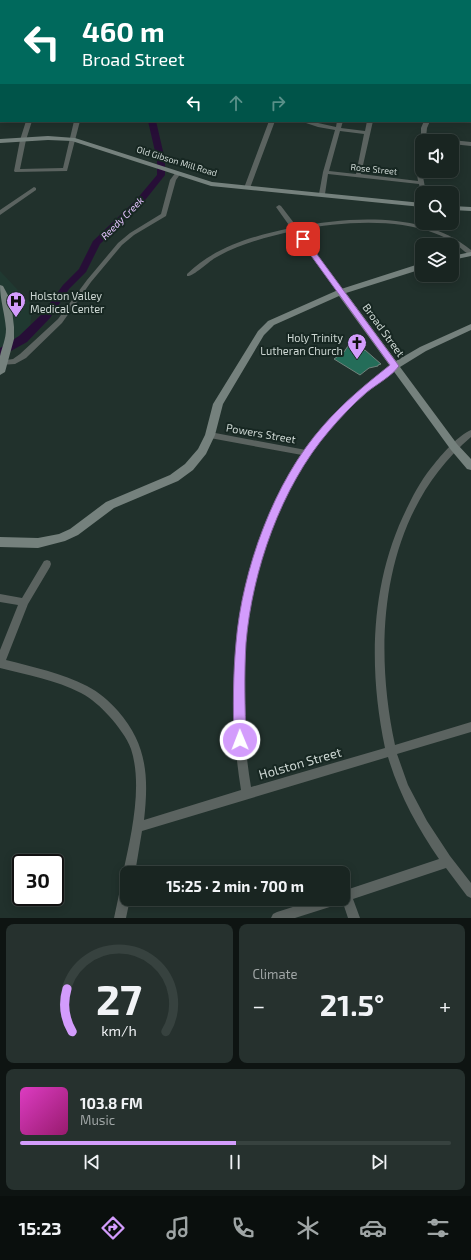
<!DOCTYPE html>
<html lang="en">
<head>
<meta charset="utf-8">
<style>
	body { margin:0; font-family:"Exo 2",sans-serif; background:#26312e; color:#f1f3f6; height:100vh; display:flex; flex-direction:column; font-size:15px; white-space:nowrap }
	* { box-sizing:border-box; margin:0 }
	p { font-size:13px; color:#9fa5a5 }
	.icon { flex:none; width:22px; height:22px; fill:none; stroke:currentColor; stroke-width:2; stroke-linecap:round; stroke-linejoin:round }
	.map { position:relative; height:918px; overflow:hidden }
	.sheet { display:flex; flex-direction:column; gap:6px; padding:6px; background:#0e1412; flex:1 }
	.sheet>* { flex:none }
	.guide { position:absolute; left:0px; top:0px; width:471px; height:122px; box-shadow:0 2px 10px #0003,0 0 0 1px #37423f; background:#00695c; color:#fff; overflow:hidden }
	.tools { position:absolute; left:415px; top:134px; display:grid; gap:8px }
	.tools a { display:grid; place-items:center; width:44px; height:44px; border-radius:8px; background:#192521; box-shadow:0 2px 10px #0003,0 0 0 1px #37423f; font-size:20px }
	.speed { position:absolute; left:12px; top:854px; display:flex; gap:8px; font-size:20px; font-weight:700; text-align:center }
	.speed>* { display:grid; place-content:center; width:52px; height:52px; border-radius:50%; background:#192521; box-shadow:0 2px 10px #0003,0 0 0 1px #37423f; line-height:1 }
	.speed .limit { border:2px solid #111; border-radius:6px; background:#fff; color:#111 }
	.pin { position:absolute; display:grid; place-items:center; width:34px; height:34px; color:#fff; margin:-17px; border-radius:8px; box-shadow:0 2px 6px #0006 }
	.me { position:absolute; width:44px; margin:-22px; rotate:359deg; stroke-linejoin:round; filter:drop-shadow(0 0 3px #0008) }
	.turn { display:flex; align-items:center; gap:14px; height:84px; padding:0 16px; font-size:18px }
	.turn .icon { width:52px; height:52px; stroke-width:2.5 }
	.turn b { display:block; font-size:28px; line-height:34px }
	.lanes { display:flex; align-items:center; height:38px; padding:0 16px; background:#0003; justify-content:center; gap:20px; direction:ltr }
	.lanes .off { opacity:.35 }
	.big { font-size:30px; font-weight:700; line-height:1.1 }
	.sheet .tile { flex:1; display:flex; flex-direction:column; justify-content:center; gap:6px; min-width:0; padding:0 14px; border-radius:8px; background:#26312e }
	.sheet .dial { align-items:center; gap:0 }
	.dial svg { height:104px; overflow:visible; fill:none; stroke:#37423f; stroke-width:7; stroke-linecap:round; text-anchor:middle }
	.dial text { fill:#f1f3f6; stroke:none }
	.song { display:flex; align-items:center; gap:12px }
	.cover { width:48px; height:48px; border-radius:6px; background:linear-gradient(135deg,hsl(310 70% 55%),hsl(320 70% 35%)) }
	.played { height:4px; border-radius:2px; background:linear-gradient(90deg,#d39cfc 50%,#37423f 50%) }
	.keys { display:flex; justify-content:space-around; direction:ltr }
	.heat { display:flex; justify-content:space-between; align-items:center; font-size:22px; direction:ltr }
	.sheet .tiles { flex:1; display:grid; gap:6px; grid-template-columns:1fr 1fr }
	.tile:last-child { grid-column:span 2 }
	.trip { position:absolute; left:120px; top:866px; width:230px; height:40px; border-radius:8px; background:#192521; box-shadow:0 2px 10px #0003,0 0 0 1px #37423f; font-weight:700; line-height:40px; text-align:center }
	.tabs { display:flex; height:64px; justify-content:space-around; align-items:center; background:#0a0f0d; color:#9fa5a5 }
	.tabs .icon { width:28px; height:28px }
	.tabs .selected { color:#d39cfc }
	.tabs b { font-size:18px; color:#f1f3f6 }
	.map>svg:first-child { display:block }
	.built { fill:#203931 }
	.lines { fill:none; stroke-linecap:round; stroke-linejoin:round }
	.river { fill:#270e37; fill-rule:evenodd }
	.building { fill:#246d59; stroke:#6f817b }
	.street { fill:#5b6360; fill-rule:evenodd }
	.secondary { fill:#75817d; fill-rule:evenodd }
	.route { fill:#d39cfc; stroke:#8965a4 }
	.labels { text-anchor:middle; dominant-baseline:central; stroke-width:4; stroke-linejoin:round; paint-order:stroke }
	.far-street-label { font-size:9px; fill:#cdd7d3; stroke:#172722 }
	.far-water-label { font-size:10px; font-style:italic; fill:#e5c4ff; stroke:#172722 }
	.poi-label { font-size:11px; fill:#cdd7d3; stroke:#172722; text-anchor:start }
	.street-label { font-size:11px; fill:#cdd7d3; stroke:#172722 }
	.near-street-label { font-size:13px; fill:#cdd7d3; stroke:#172722 }
</style>
</head>
<body>
<div class="map">
<svg width="471" height="918" viewBox="0 0 471 918">
	<rect width="100%" height="100%" fill="#21312c"/>
	<path class="built" d="M0,271L30,303L32,310L30,327L24,333L0,349Z"/>
	<g class="lines">
		<path class="river" d="M0,65H1V69H0Z
			M148,121H156L165,160V175L142,204L100,244L86,272L69,289L50,318L27,342L0,357V348L19,336L42,314L63,285L79,269L93,241L136,200L157,175V160Z"/>
	</g>
	<path class="building" d="M348,346L351,347L354,346L362,351L365,350L381,364L378,365V366L369,368L360,375L334,359L344,352Z"/>
	<g class="lines">
		<path class="street" d="M80,0H89L90,1H81Z
			M95,0H104L105,1H96Z
			M230,0H234V1H230Z
			M316,0H320V1H316Z
			M345,0H349V1H345Z
			M371,0H375V1H371Z
			M437,0H443L442,1Z
			M470,91H471V95H470Z
			M0,106H1V110H0Z
			M470,116H471V120H470Z
			M26,121H32L26,140L20,169L63,168L74,121H80L67,171L15,172L14,171L20,140Z
			M269,121H275L250,188L245,189L244,188Z
			M300,121H309L336,127L337,121H343L341,128L365,131L367,121H373L361,174L418,181L416,168L419,148L422,146V171L426,193L421,194L419,184L328,174L325,194L320,195L319,194L323,172L335,130L318,127ZM340,131L364,134L356,174L329,171Z
			M424,121H430L427,128L426,138L446,139L449,141H422L421,142V128Z
			M452,140L471,142V146L452,144V141H450Z
			M176,172L181,173L176,180L166,216L134,235L122,245L91,282L62,323L26,358L15,364L0,365V361L13,359L20,354L58,319L87,280L118,243L130,233L161,214L170,180Z
			M34,187L36,188V190L0,215V210Z
			M279,205L281,206L297,227C351,216 426,212 471,250V255C465,253 461,248 456,244C449,239 442,236 434,233C394,218 340,222 299,230L343,290V294H339L293,231C266,237 239,244 215,258C208,262 193,277 187,276V274C216,246 253,236 291,228L276,207Z
			M395,363L398,364L399,366L398,368C362,395 327,426 303,465C245,560 233,679 251,787L385,748C368,667 370,581 408,506C415,491 424,476 435,463C443,453 460,434 471,430V437C382,513 372,638 395,745L471,722V732L397,754L408,785L427,821L450,856L471,883V898L467,896L446,868L353,899L360,918H348L343,903L341,902L336,905L295,918H271L273,914L277,912L318,899H343V891L439,859C417,827 399,794 388,757L142,831L135,873H127V878L125,877L123,873C131,836 143,786 131,749C127,738 118,726 109,716C101,707 92,699 81,693C56,680 27,675 0,668V650L18,605L0,602V594L22,598L44,561L47,560L50,561L51,564L50,567L28,604L6,660C33,667 62,673 87,686C99,692 109,701 118,711C147,744 149,777 144,820L241,790C226,698 233,600 270,514C278,494 289,472 302,455L210,438L206,435L210,432L306,450C326,423 348,399 375,378C381,373 388,366 395,363Z
			M127,879V899H130L126,918H114L121,885L123,881Z"/>
		<path class="secondary" d="M48,136L75,138L212,182L422,203V207L211,186L72,141L48,140L0,143V139Z
			M452,206L471,207V211L452,210Z
			M471,252V256L452,260V256Z
			M422,263V269L346,293L396,361L420,347L471,324V330L426,351L400,367L457,444L471,459V470L467,469L451,450L339,296L274,325L264,335L223,404L215,435L206,454L193,470L178,481L114,508L78,535L65,541L38,548L0,547V537L38,538L59,534L70,529L106,502L170,475L185,464L198,449L205,435L213,404L258,331L268,321L338,290Z
			M0,285L3,286L11,301L14,327V339L5,372L0,375C0,369 0,362 0,356C2,347 6,339 6,329C5,314 0,300 0,285Z"/>
	</g>
	<path class="route" d="M303,237L305,238L399,366C392,376 377,384 367,392C353,404 340,418 329,431C281,487 252,571 246,643C244,675 245,707 246,740L244,744L240,746L236,744L234,740C233,707 233,675 236,643C242,570 274,481 323,426C343,403 366,384 390,365L299,239Z"/>
	<defs>
		<g id="hospital-pin" transform="scale(1)"><path d="M0 17L-7.5 6A9.5 9.5 0 1 1 7.5 6Z" fill="#d39cfc" stroke="#172722"/><path d="M-5-5h3v3.5h4V-5h3V5h-3V1.5h-4V5h-3Z" fill="#111"/></g>
		<g id="church-pin" transform="scale(1)"><path d="M0 17L-7.5 6A9.5 9.5 0 1 1 7.5 6Z" fill="#d39cfc" stroke="#172722"/><path d="M-1.2-6h2.4v3.5h3.3v2.4h-3.3V6h-2.4V-.1h-3.3v-2.4h3.3Z" fill="#111"/></g>
	</defs>
	<g fill-rule="evenodd">
		<use href="#hospital-pin" x="16" y="301"/>
		<use href="#church-pin" x="357" y="343"/>
	</g>
	<g class="labels">
		<g class="far-street-label">
			<text transform="translate(177 161) rotate(17)">Old Gibson Mill Road</text>
			<text transform="translate(374 169) rotate(6)">Rose Street</text>
		</g>
		<g class="far-water-label">
			<text transform="translate(122 218) rotate(-45)">Reedy Creek</text>
		</g>
		<g class="poi-label">
			<text x="30" y="295">Holston Valley<tspan x="30" dy="13">Medical Center</tspan></text>
			<text x="343" y="337" text-anchor="end">Holy Trinity<tspan x="343" dy="13">Lutheran Church</tspan></text>
		</g>
		<g class="street-label">
			<text transform="translate(384 330) rotate(54)">Broad Street</text>
			<text transform="translate(261 433) rotate(10)">Powers Street</text>
		</g>
		<g class="near-street-label">
			<text transform="translate(300 763) rotate(-16)">Holston Street</text>
		</g>
	</g>
</svg>
<div class="tools">
<a><svg class="icon" aria-label="sound" viewBox="0 0 24 24"><path d="M4 9h4l5-4v14l-5-4H4zM17 9q2 3 0 6"/></svg></a>
<a><svg class="icon" aria-label="search" viewBox="0 0 24 24"><circle cx="10" cy="10" r="6"/><path d="M15 15l6 6"/></svg></a>
<a><svg class="icon" aria-label="layers" viewBox="0 0 24 24"><path d="M12 4l9 5-9 5-9-5zM3 14l9 5 9-5"/></svg></a>
</div>
<div class="speed"><div class="limit">30</div></div>
<div class="pin" style="left:303px;top:239px;background:#d93025"><svg class="icon" aria-label="arrive" viewBox="0 0 24 24"><path d="M6 21V4h12l-3 4 3 4H6"/></svg></div>
<svg class="me" style="left:240px;top:740px" viewBox="-20 -20 40 40"><circle r="17" fill="#d39cfc" stroke="#fff" stroke-width="3"/><path d="M0-11L8 9 0 5-8 9z" fill="#fff"/></svg>
<div class="trip">15:25 · 2 min · 700 m</div>
<div class="guide">
<div class="turn"><svg class="icon" aria-label="left" viewBox="0 0 24 24"><path d="M17 20v-9H6M10 6l-5 5 5 5"/></svg><div><b>460 m</b>Broad Street</div></div>
<div class="lanes"><svg class="icon" aria-label="left" viewBox="0 0 24 24"><path d="M17 20v-9H6M10 6l-5 5 5 5"/></svg><svg class="icon off" aria-label="ahead" viewBox="0 0 24 24"><path d="M12 20V5M6 11l6-6 6 6"/></svg><svg class="icon off" aria-label="right" viewBox="0 0 24 24"><path d="M7 20v-9h11M14 6l5 5-5 5"/></svg></div>
</div>
</div>
<section class="sheet">
<div class="tiles">
<div class="tile dial"><svg viewBox="0 0 100 80">
<path d="M14 69A42 42 0 1 1 86 69"/>
<path d="M14 69A42 42 0 0 1 10 36" stroke="#d39cfc"/>
<text x="50" y="56" font-size="32" font-weight="700">27</text>
<text x="50" y="72" font-size="11">km/h</text>
</svg></div>
<div class="tile"><p>Climate</p>
<div class="heat"><a>−</a><b class="big">21.5°</b><a>+</a></div>
</div>
<div class="tile">
<div class="song"><i class="cover"></i><div><b>103.8 FM</b><p>Music</p></div></div>
<div class="played"></div>
<div class="keys"><svg class="icon" aria-label="previous" viewBox="0 0 24 24"><path d="M18 5L8 12l10 7zM5 5v14"/></svg><svg class="icon" aria-label="pause" viewBox="0 0 24 24"><path d="M8 5v14M16 5v14"/></svg><svg class="icon" aria-label="next" viewBox="0 0 24 24"><path d="M6 5l10 7-10 7zM19 5v14"/></svg></div>
</div>
</div>
</section>
<nav class="tabs">
<b>15:23</b>
<svg class="icon selected" aria-label="directions" viewBox="0 0 24 24"><path d="M12 3l9 9-9 9-9-9zM9 14v-3h6M13 9l2 2-2 2"/></svg>
<svg class="icon" aria-label="music" viewBox="0 0 24 24"><path d="M9 18V5l10-2v13"/><circle cx="6" cy="18" r="3"/><circle cx="16" cy="16" r="3"/></svg>
<svg class="icon" aria-label="phone" viewBox="0 0 24 24"><path d="M5 4h4l2 5-3 2q2 4 5 5l2-3 5 2v4C11 20 4 13 5 4z"/></svg>
<svg class="icon" aria-label="climate" viewBox="0 0 24 24"><path d="M12 3v18M4 7l16 10M4 17L20 7"/></svg>
<svg class="icon" aria-label="car" viewBox="0 0 24 24"><path d="M5 17H2v-5l4-1 3-4h7l3 4 3 1v5h-3M9 17h6M6 11h13"/><circle cx="7" cy="17" r="2"/><circle cx="17" cy="17" r="2"/></svg>
<svg class="icon" aria-label="filters" viewBox="0 0 24 24"><path d="M4 7h16M4 17h16"/><circle cx="9" cy="7" r="2"/><circle cx="15" cy="17" r="2"/></svg>
</nav>
</body>
</html>
